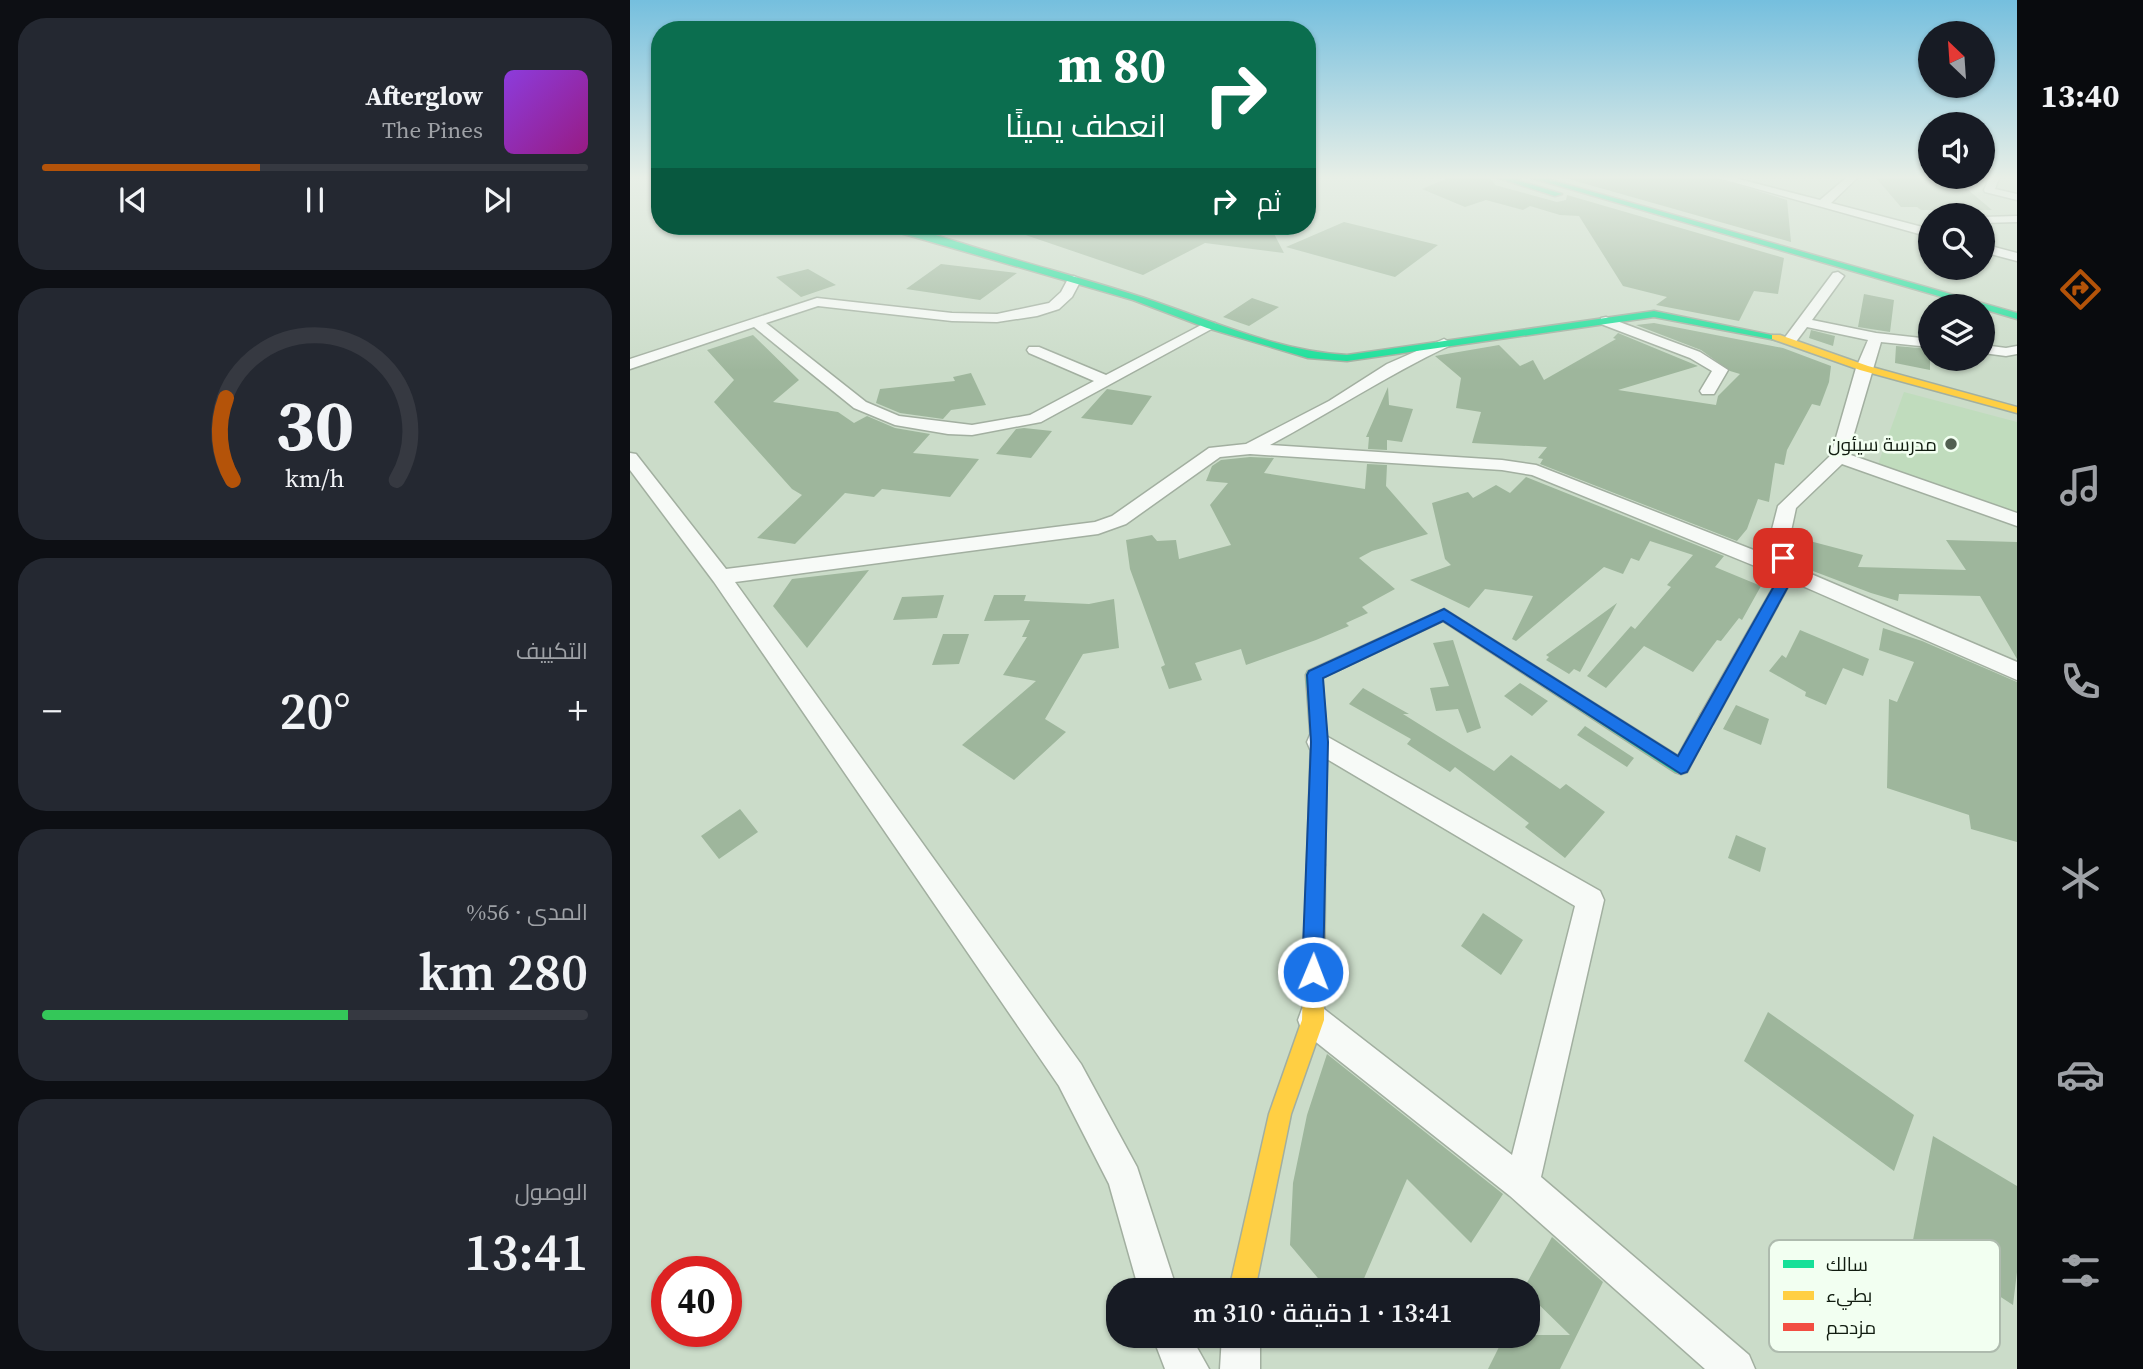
<!DOCTYPE html>
<html lang="ar">
<head>
<meta charset="utf-8">
<style>
	body { margin:0; font-family:"Source Serif 4",Cairo,serif; background:#242831; color:#f1f3f6; direction:rtl; height:100vh; display:flex; flex-direction:column; font-size:26px; white-space:nowrap }
	* { box-sizing:border-box; margin:0 }
	p { font-size:23px; color:#9ea1a6 }
	.icon { flex:none; width:38px; height:38px; fill:none; stroke:currentColor; stroke-width:2; stroke-linecap:round; stroke-linejoin:round }
	.map { position:relative; flex:1; overflow:hidden; direction:ltr }
	.details { display:flex; flex-direction:column; gap:18px; padding:18px; background:#0d0f14; width:630px }
	.details>* { flex:none }
	.banner { position:absolute; left:21px; top:21px; width:665px; height:214px; border-radius:28px; box-shadow:0 2px 5px #0004; direction:rtl; background:#0b6e4f; color:#fff; overflow:hidden }
	.needle { width:46px; rotate:335deg }
	.controls { position:absolute; left:1288px; top:21px; display:grid; gap:14px }
	.controls a { display:grid; place-items:center; width:77px; height:77px; border-radius:50%; background:#171b24; box-shadow:0 2px 5px #0004; font-size:35px }
	.speed { position:absolute; left:21px; top:1256px; display:flex; gap:14px; font-size:35px; font-weight:700; text-align:center }
	.speed>* { display:grid; place-content:center; width:91px; height:91px; border-radius:50%; background:#171b24; box-shadow:0 2px 5px #0004; line-height:1 }
	.speed .limit { border:10px solid #d22; background:#fff; color:#111 }
	.pin { position:absolute; display:grid; place-items:center; width:60px; height:60px; color:#fff; margin:-30px; border-radius:14px; box-shadow:0 4px 10px #0006 }
	.me { position:absolute; width:77px; margin:-38px; rotate:1deg; stroke-linejoin:round; filter:drop-shadow(0 0 5px #0008) }
	.turn { display:flex; align-items:center; gap:24px; height:147px; padding:0 35px; font-size:32px }
	.turn .icon { width:91px; height:91px; stroke-width:2.5 }
	.turn b { display:block; font-size:49px; line-height:60px }
	.then { display:flex; align-items:center; height:66px; padding:0 35px; background:#0003; gap:14px; font-size:26px }
	.big { font-size:52px; font-weight:600; line-height:1.1 }
	.details .card { flex:1; display:flex; flex-direction:column; justify-content:center; gap:10px; min-width:0; padding:0 24px; border-radius:28px; background:#242831 }
	.details .dial { align-items:center; gap:0 }
	.dial svg { height:182px; overflow:visible; fill:none; stroke:#363941; stroke-width:7; stroke-linecap:round; text-anchor:middle }
	.dial text { fill:#f1f3f6; stroke:none }
	.song { display:flex; align-items:center; gap:21px }
	.cover { width:84px; height:84px; border-radius:10px; background:linear-gradient(135deg,hsl(270 70% 55%),hsl(310 70% 35%)) }
	.played { height:7px; border-radius:4px; background:linear-gradient(90deg,#b45309 40%,#363941 40%) }
	.keys { display:flex; justify-content:space-around; direction:ltr }
	.heat { display:flex; justify-content:space-between; align-items:center; font-size:38px; direction:ltr }
	.charge { height:10px; border-radius:5px; background:linear-gradient(90deg,#34c759 56%,#363941 0) }
	.trip { position:absolute; left:476px; top:1278px; width:434px; height:70px; border-radius:28px; background:#171b24; box-shadow:0 2px 5px #0004; font-weight:600; line-height:70px; text-align:center; direction:rtl }
	main { display:flex; flex:1; min-height:0 }
	.tabs { display:flex; flex-direction:column; width:126px; justify-content:space-around; align-items:center; background:#090b0e; color:#9ea1a6 }
	.tabs .icon { width:49px; height:49px }
	.tabs .on { color:#b45309 }
	.tabs b { font-size:32px; color:#f1f3f6 }
	.map>svg:first-child { display:block }
	.built { fill:#c0dcbd }
	.building { fill:#9eb69c }
	.lines { fill:none; stroke-linecap:round; stroke-linejoin:round }
	.street-casing { stroke:#a2afa0; stroke-width:3 }
	.fast-casing { stroke:#a2afa0; stroke-width:3 }
	.slow-casing { stroke:#a2afa0; stroke-width:3 }
	.jam-casing { stroke:#a2afa0; stroke-width:3 }
	.street { fill:#f7faf7; fill-rule:evenodd }
	.fast { fill:#16e098; fill-rule:evenodd }
	.slow { fill:#ffcf43; fill-rule:evenodd }
	.jam { fill:#f24e42; fill-rule:evenodd }
	.route { fill:#1a73e8; stroke:#114b97; stroke-width:2 }
	.poi-dot { fill:#525f51; stroke:#f2fff1; stroke-width:2.5 }
	.labels { text-anchor:middle; dominant-baseline:central; stroke-width:5; stroke-linejoin:round; paint-order:stroke }
	.far-poi-label { font-size:19px; fill:#111c10; stroke:#f2fff1; text-anchor:end }
	.key { fill:#f2fff1; stroke:#aebbae; stroke-width:2 }
	.key-label { font-size:19px; fill:#111c10 }
</style>
</head>
<body>
<main>
<nav class="tabs">
<b>13:40</b>
<svg class="icon on" aria-label="directions" viewBox="0 0 24 24"><path d="M12 3l9 9-9 9-9-9zM9 14v-3h6M13 9l2 2-2 2"/></svg>
<svg class="icon" aria-label="music" viewBox="0 0 24 24"><path d="M9 18V5l10-2v13"/><circle cx="6" cy="18" r="3"/><circle cx="16" cy="16" r="3"/></svg>
<svg class="icon" aria-label="phone" viewBox="0 0 24 24"><path d="M5 4h4l2 5-3 2q2 4 5 5l2-3 5 2v4C11 20 4 13 5 4z"/></svg>
<svg class="icon" aria-label="climate" viewBox="0 0 24 24"><path d="M12 3v18M4 7l16 10M4 17L20 7"/></svg>
<svg class="icon" aria-label="car" viewBox="0 0 24 24"><path d="M5 17H2v-5l4-1 3-4h7l3 4 3 1v5h-3M9 17h6M6 11h13"/><circle cx="7" cy="17" r="2"/><circle cx="17" cy="17" r="2"/></svg>
<svg class="icon" aria-label="filters" viewBox="0 0 24 24"><path d="M4 7h16M4 17h16"/><circle cx="9" cy="7" r="2"/><circle cx="15" cy="17" r="2"/></svg>
</nav>
<div class="map">
<svg width="1387" height="1369" viewBox="0 0 1387 1369">
	<rect width="100%" height="100%" fill="#cbdcc9"/>
	<path class="built" d="M1274,392L1387,422V515L1247,467Z"/>
	<path class="building" d="M818,178H860L865,185L927,202L936,200L937,195L1154,258L1148,294L1124,291L1109,321L1026,305L1037,297L993,286L949,216L930,215L900,206L893,210L856,200L835,207L792,189Z
		M935,178H1085L1157,200L1161,242Z
		M1246,178H1324L1362,210H1291L1287,207H1271Z
		M714,222L808,245L765,277L656,247Z
		M379,226H640L654,253L575,243L513,275L378,229Z
		M311,264L387,273L350,300L276,289Z
		M178,269L206,285L171,297L146,277Z
		M1234,294L1264,300L1260,332L1228,327Z
		M622,298L649,307L619,326L593,317Z
		M1024,323L1153,348L1201,366L1199,382L1190,406L1182,404L1157,450L1154,465L1145,463L1139,502L1128,499L1117,529L1107,541L910,464L913,459L908,458L917,447L842,443L851,412L826,408L831,378L805,356L869,345L890,366L903,360L914,380L986,339L983,338L988,333L1068,366L988,390L1086,405L1088,396L1110,374L1100,371L1071,350L1006,325Z
		M1181,330L1205,336L1203,346L1179,338Z
		M123,335L169,380L143,402L208,412L224,423L237,416L265,428L300,434L283,453L349,459L320,497L252,489L244,497L215,493L165,544L127,538L172,495L162,489L84,402L104,380L77,350Z
		M1266,346L1300,349V370L1265,363Z
		M341,373L356,405L321,410L313,419L270,413L246,403L250,389L325,381L323,377Z
		M758,387L759,405L783,409L772,442L757,440V450L738,449L739,437H736Z
		M477,389L522,396L502,425L451,418Z
		M394,428L422,431L401,458L366,454L386,429Z
		M620,457L644,458L634,473L735,489L737,464L757,465L756,486L798,534L742,551L729,558L765,589L732,607L738,613L716,623L719,626L686,640L616,665L611,649L565,663L572,680L539,689L531,667L535,665L500,569L496,540L522,535L527,541L546,540L549,559L601,545L580,505L598,483L576,481L582,466L591,460Z
		M896,477L1094,556L1085,567L1131,586L1112,620L1109,618L1091,641L1087,640L1063,672L1014,646L976,688L957,676L1001,626L1005,629L1041,587L1037,585L1063,555L1020,541L1009,561L1001,558L993,574L974,567L886,641L882,639L903,596L855,589L839,608L780,580L821,565L815,559L802,503L838,492L843,498L866,485L880,493Z
		M1172,539L1233,555L1228,567L1336,570L1316,540L1387,542V659L1350,596L1269,594L1268,601L1241,593L1175,568L1168,560Z
		M239,570L177,648L143,606L162,579Z
		M314,595L307,618L263,620L272,597Z
		M364,595H396L394,601L459,604L484,599L489,648L453,654L415,719L436,732L384,780L332,745L406,681L373,675L397,637H392L400,620L354,621Z
		M987,603L950,672L944,669L939,674L916,660L919,657L916,655Z
		M1253,628L1292,641L1387,682V842L1341,829L1339,815L1257,788L1259,699L1267,702L1284,662L1249,650Z
		M1170,630L1239,659L1233,676L1213,668L1196,705L1175,696L1176,692L1139,671L1152,655L1156,658Z
		M313,634H339L329,664L302,665Z
		M823,640L851,728L837,733L828,709L806,711L800,688L819,686L803,643Z
		M890,683L918,701L902,716L874,696Z
		M733,688L779,714H773L864,771L881,755L930,789L936,784L975,812L935,858L895,827L899,823L825,767L820,772L777,744L781,739L719,704Z
		M1106,705L1139,719L1131,745L1093,729Z
		M955,726L1004,758L997,767L947,735Z
		M110,809L128,832L89,859L71,836Z
		M1106,835L1136,848L1130,872L1098,858Z
		M853,913L893,940L871,975L831,946Z
		M1138,1012L1284,1115L1264,1171L1114,1061Z
		M697,1054L873,1194L841,1243L777,1179L729,1290H698L660,1245L663,1183L677,1115Z
		M1303,1136L1387,1186V1272L1383,1305L1283,1240Z
		M922,1237L973,1282L930,1369H858L875,1335H940L898,1294V1290H893Z"/>
	<g class="lines">
		<g class="street-casing">
			<path id="street" d="M1088,178H1105L1190,200L1216,178H1227L1201,203L1300,229V237Z
				M1359,178H1369L1365,189L1387,194V200L1355,192L1354,190Z
				M1387,216V222L1353,223V217Z
				M1353,244L1387,253V261L1353,252Z
				M1208,272L1214,276L1182,320L1246,333L1300,339V347L1251,342L1218,454L1387,513V526L1212,464L1166,508L1158,545L1167,568L1387,662V680L1152,577L902,475L872,470L620,454L590,457L496,524L468,534L105,582L451,1064L507,1167L547,1290H509L479,1184L429,1086L84,582L0,470V453L6,454L96,569L465,522L482,516L579,448L616,444L699,401L757,364L814,339L821,343L819,346C757,375 700,413 640,445L872,460L906,465L1144,558L1138,545L1148,506L1201,455L1226,368L1238,340L1177,327L1165,343H1155L1153,340L1203,273Z
				M444,276L451,280L442,297L429,309L407,316L367,322L322,321L188,306L136,323L236,402L269,416L342,425L400,415L464,381L399,353L397,350L399,347H409L476,375L575,323H585L587,326L411,422L342,435L318,434L265,425L224,408L124,327L0,369V359L187,298L322,313L367,314L419,303L431,292L439,277Z
				M976,317L1070,352L1098,370L1084,394H1072L1070,391L1082,371L1060,358L971,324V318Z
				M1353,345L1376,348L1387,346V354L1376,356L1353,353Z
				M689,732L970,891L974,900L911,1177L1119,1355L1125,1369H1075L880,1196L672,1031L668,1020L672,1009L683,1005L694,1009L882,1155L945,906L680,749L677,742L680,735Z
				M522,1335H560L579,1369H535Z
				M592,1335H630V1369H590Z"/>
		</g>
		<g class="fast-casing">
			<path id="fast" d="M868,178H880L932,194L925,196Z
				M902,178H914L1387,313V319L1353,309V306H1343Z
				M246,226C283,224 324,242 360,252C409,267 459,280 508,296C577,318 644,351 717,355L1024,311L1151,337L1146,340L1024,317L717,361L678,358L577,328L503,300Z
				M814,609L1048,756L1071,714H1083L1085,719L1057,772L1051,774L1045,772L813,621L692,678L697,742L695,865L693,871L686,874L679,871L677,865L681,742L676,675L678,671Z"/>
		</g>
		<g class="slow-casing">
			<path id="slow" d="M1142,335H1150L1238,366L1387,407V413L1230,370L1142,339Z
				M686,856L693,859L695,865L694,1020L661,1114L625,1290H599L639,1114L672,1020L677,865L679,859Z"/>
		</g>
		<g class="jam-casing">
			<path id="jam" d="M1159,567L1166,572L1083,724H1071L1069,719L1071,714L1152,572Z"/>
		</g>
		<use href="#street" class="street"/>
		<use href="#fast" class="fast"/>
		<use href="#slow" class="slow"/>
		<use href="#jam" class="jam"/>
	</g>
	<linearGradient id="sky" x2="0" y2="1"><stop stop-color="#75bfde"/><stop offset="0.48" stop-color="#e8efe7"/><stop offset="1" stop-color="#e8efe7" stop-opacity="0"/></linearGradient>
	<rect width="1387" height="370" fill="url(#sky)"/>
	<path class="route" d="M1153,554L1158,555L1166,572L1057,772L1051,774L813,621L693,678L698,742L693,972L690,980L683,983L676,980L672,972L681,742L677,675L679,671L814,609L1048,756L1152,572L1147,558Z"/>
	<circle class="poi-dot" cx="1321" cy="444" r="7"/>
	<g class="labels">
		<g class="far-poi-label">
			<text x="1307" y="444">مدرسة سيئون</text>
		</g>
	</g>
	<rect x="1139" y="1240" width="231" height="112" rx="10" class="key"/>
	<rect x="1153" y="1260" width="31" height="8" fill="#16e098"/>
	<rect x="1153" y="1291" width="31" height="9" fill="#ffcf43"/>
	<rect x="1153" y="1323" width="31" height="8" fill="#f24e42"/>
	<g class="key-label">
		<text x="1196" y="1271">سالك</text>
		<text x="1196" y="1302">بطيء</text>
		<text x="1196" y="1334">مزدحم</text>
	</g>
</svg>
<div class="controls">
<a><svg class="needle" viewBox="-14 -14 28 28"><path d="M0-13l5 13h-10z" fill="#e53935"/><path d="M0 13l5-13h-10z" fill="#9ea1a6"/></svg></a>
<a><svg class="icon" aria-label="sound" viewBox="0 0 24 24"><path d="M4 9h4l5-4v14l-5-4H4zM17 9q2 3 0 6"/></svg></a>
<a><svg class="icon" aria-label="search" viewBox="0 0 24 24"><circle cx="10" cy="10" r="6"/><path d="M15 15l6 6"/></svg></a>
<a><svg class="icon" aria-label="layers" viewBox="0 0 24 24"><path d="M12 4l9 5-9 5-9-5zM3 14l9 5 9-5"/></svg></a>
</div>
<div class="speed"><div class="limit">40</div></div>
<div class="pin" style="left:1153px;top:558px;background:#d93025"><svg class="icon" aria-label="arrive" viewBox="0 0 24 24"><path d="M6 21V4h12l-3 4 3 4H6"/></svg></div>
<svg class="me" style="left:683px;top:972px" viewBox="-20 -20 40 40"><circle r="17" fill="#1a73e8" stroke="#fff" stroke-width="3"/><path d="M0-11L8 9 0 5-8 9z" fill="#fff"/></svg>
<div class="trip">13:41 · 1 دقيقة · 310 m</div>
<div class="banner">
<div class="turn"><svg class="icon" aria-label="right" viewBox="0 0 24 24"><path d="M7 20v-9h11M14 6l5 5-5 5"/></svg><div><b>80 m</b>انعطف يمينًا</div></div>
<div class="then">ثم<svg class="icon" aria-label="right" viewBox="0 0 24 24"><path d="M7 20v-9h11M14 6l5 5-5 5"/></svg></div>
</div>
</div>
<section class="details">
<div class="card">
<div class="song"><i class="cover"></i><div><b>Afterglow</b><p>The Pines</p></div></div>
<div class="played"></div>
<div class="keys"><svg class="icon" aria-label="previous" viewBox="0 0 24 24"><path d="M18 5L8 12l10 7zM5 5v14"/></svg><svg class="icon" aria-label="pause" viewBox="0 0 24 24"><path d="M8 5v14M16 5v14"/></svg><svg class="icon" aria-label="next" viewBox="0 0 24 24"><path d="M6 5l10 7-10 7zM19 5v14"/></svg></div>
</div>
<div class="card dial"><svg viewBox="0 0 100 80">
<path d="M14 69A42 42 0 1 1 86 69"/>
<path d="M14 69A42 42 0 0 1 11 33" stroke="#b45309"/>
<text x="50" y="56" font-size="32" font-weight="700">30</text>
<text x="50" y="72" font-size="11">km/h</text>
</svg></div>
<div class="card"><p>التكييف</p>
<div class="heat"><a>−</a><b class="big">20°</b><a>+</a></div>
</div>
<div class="card"><p>المدى · 56%</p><b class="big">280 km</b><div class="charge"></div></div>
<div class="card"><p>الوصول</p><b class="big">13:41</b></div>
</section>
</main>
</body>
</html>
